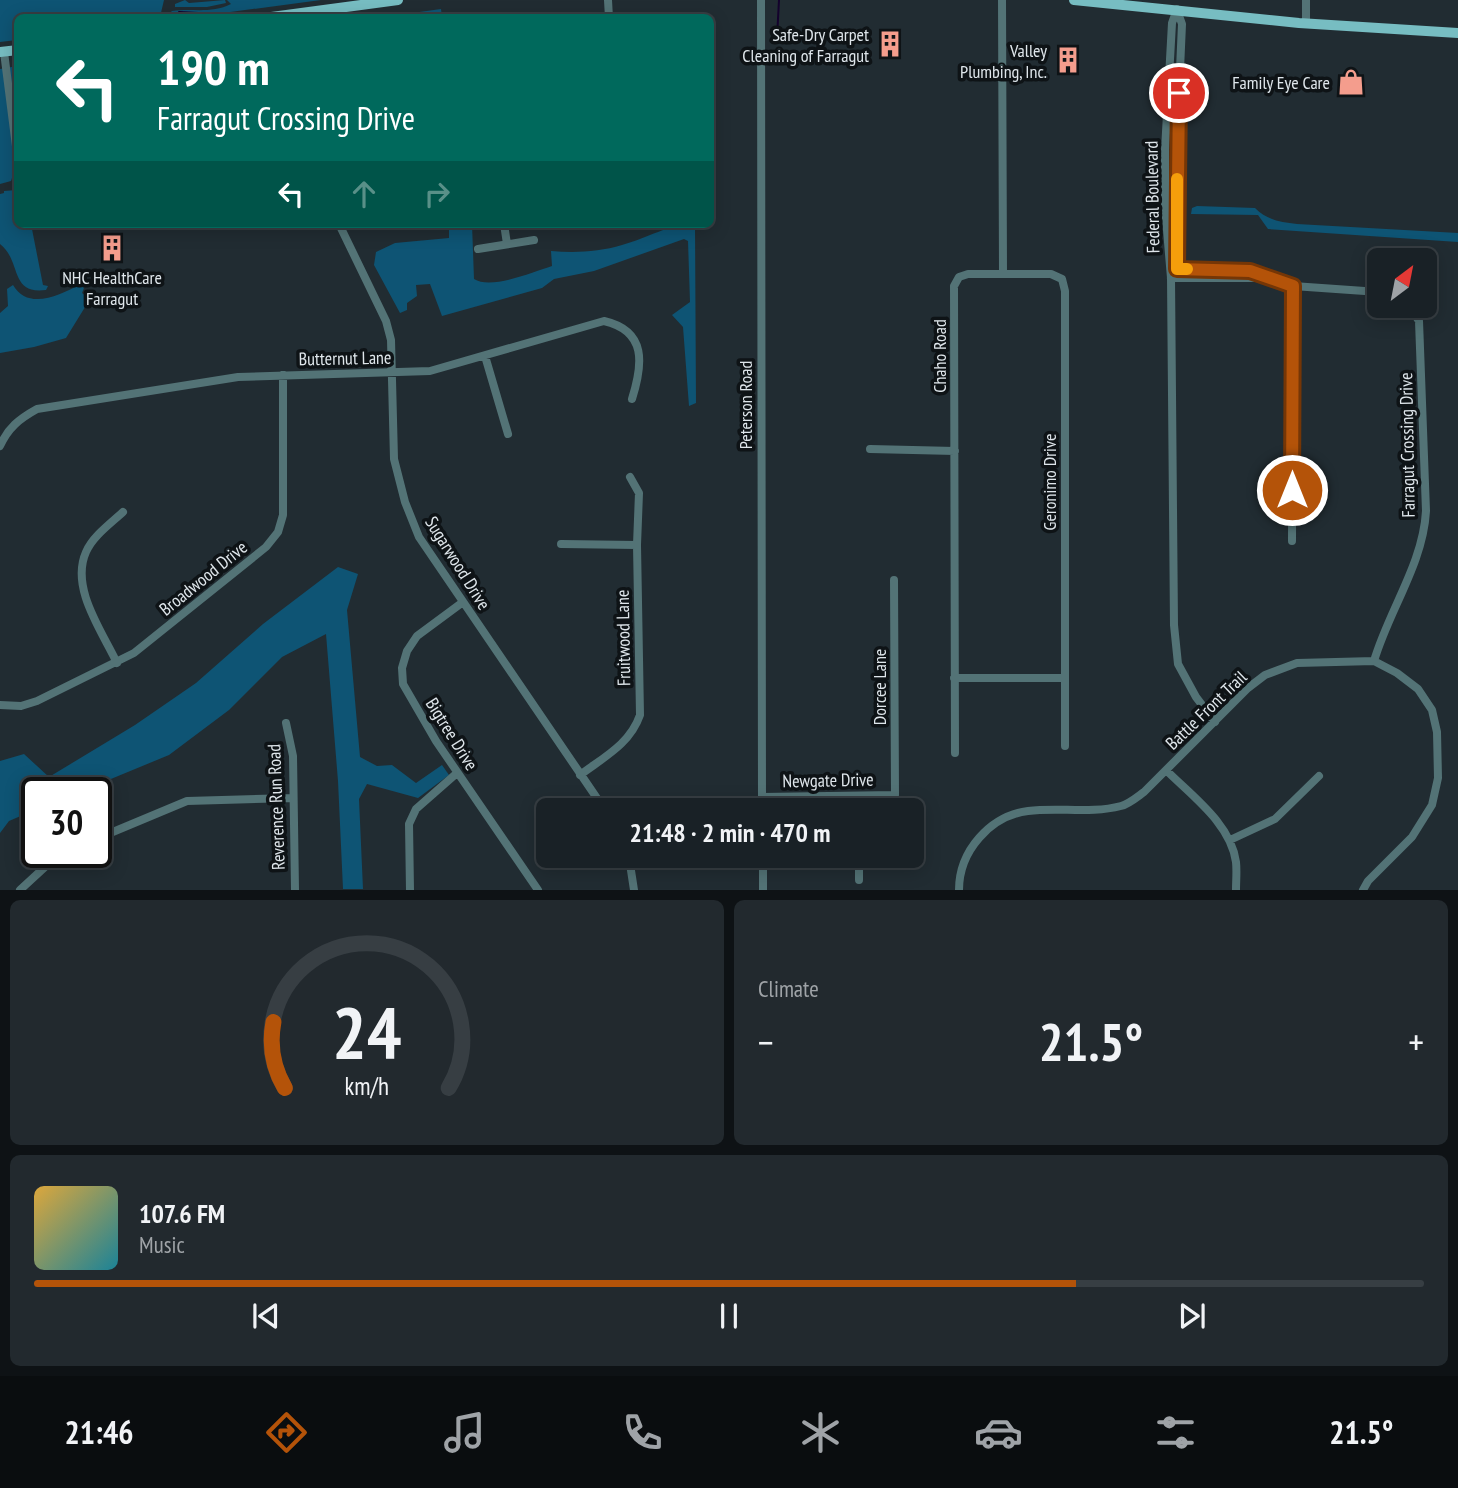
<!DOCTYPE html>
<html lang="en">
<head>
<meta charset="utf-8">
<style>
	body { margin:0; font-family:"PT Sans Narrow",sans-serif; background:#22292e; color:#f1f3f6; height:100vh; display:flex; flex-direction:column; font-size:26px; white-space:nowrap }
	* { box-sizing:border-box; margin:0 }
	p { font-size:23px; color:#9fa3a7 }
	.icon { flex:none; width:38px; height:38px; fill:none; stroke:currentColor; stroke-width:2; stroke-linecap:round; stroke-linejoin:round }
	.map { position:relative; height:890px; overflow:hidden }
	.panel { display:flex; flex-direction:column; gap:10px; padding:10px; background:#0e1215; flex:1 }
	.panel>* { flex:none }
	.guide { position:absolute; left:14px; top:14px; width:700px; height:214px; border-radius:10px; box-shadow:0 4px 18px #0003,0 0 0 2px #373e43; background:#00695c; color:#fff; overflow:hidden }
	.needle { width:46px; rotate:32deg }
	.buttons { position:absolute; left:1367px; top:248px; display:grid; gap:14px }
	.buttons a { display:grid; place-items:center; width:70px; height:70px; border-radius:10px; background:#192126; box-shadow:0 4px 18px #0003,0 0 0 2px #373e43; font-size:35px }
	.speed { position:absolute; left:21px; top:777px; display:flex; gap:14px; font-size:35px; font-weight:700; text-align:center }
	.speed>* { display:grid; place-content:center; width:91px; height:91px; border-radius:50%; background:#192126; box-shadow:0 4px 18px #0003,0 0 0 2px #373e43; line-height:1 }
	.speed .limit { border:4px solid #111; border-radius:10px; background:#fff; color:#111 }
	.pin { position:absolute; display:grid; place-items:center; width:60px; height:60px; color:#fff; margin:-30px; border:4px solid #fff; border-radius:50%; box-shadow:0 2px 7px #0007 }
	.me { position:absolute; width:77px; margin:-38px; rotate:0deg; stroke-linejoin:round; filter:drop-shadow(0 0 5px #0008) }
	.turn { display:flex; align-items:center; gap:24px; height:147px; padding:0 28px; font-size:32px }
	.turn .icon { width:91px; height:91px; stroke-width:2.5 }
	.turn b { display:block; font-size:49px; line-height:60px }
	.lanes { display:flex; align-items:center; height:66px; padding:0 28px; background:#0003; justify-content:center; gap:35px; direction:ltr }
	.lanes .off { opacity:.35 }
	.big { font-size:52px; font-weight:800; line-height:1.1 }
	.panel .tile { flex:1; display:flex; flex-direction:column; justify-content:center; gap:10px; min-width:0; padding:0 24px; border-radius:10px; background:#22292e }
	.panel .dial { align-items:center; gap:0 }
	.dial svg { height:182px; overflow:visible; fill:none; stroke:#373e43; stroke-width:7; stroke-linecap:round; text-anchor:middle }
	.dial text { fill:#f1f3f6; stroke:none }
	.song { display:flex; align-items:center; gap:21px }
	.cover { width:84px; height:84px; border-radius:10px; background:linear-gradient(135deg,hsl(40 70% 55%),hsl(190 70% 35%)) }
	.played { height:7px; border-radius:4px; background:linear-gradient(90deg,#b45309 75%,#373e43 75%) }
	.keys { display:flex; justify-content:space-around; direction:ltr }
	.heat { display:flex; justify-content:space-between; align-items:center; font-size:38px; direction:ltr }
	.panel .tiles { flex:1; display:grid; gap:10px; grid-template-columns:1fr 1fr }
	.tile:last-child { grid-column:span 2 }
	.trip { position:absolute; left:536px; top:798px; width:388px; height:70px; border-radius:10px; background:#192126; box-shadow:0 4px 18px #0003,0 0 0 2px #373e43; font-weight:800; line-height:70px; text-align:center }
	.tabs { display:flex; height:112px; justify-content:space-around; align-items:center; background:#0a0d0f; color:#9fa3a7 }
	.tabs .icon { width:49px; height:49px }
	.tabs .active { color:#b45309 }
	.tabs b { font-size:32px; color:#f1f3f6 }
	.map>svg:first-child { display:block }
	.green { fill:#0e5474 }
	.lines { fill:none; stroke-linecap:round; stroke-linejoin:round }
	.stream { stroke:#14022d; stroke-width:2 }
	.minor { stroke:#537376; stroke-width:8 }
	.major { stroke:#77bdc2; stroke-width:10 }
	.route-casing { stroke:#753606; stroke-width:18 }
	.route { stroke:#b45309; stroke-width:12 }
	.slow { stroke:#f59e0b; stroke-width:12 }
	.labels { text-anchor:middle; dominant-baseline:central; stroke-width:7; stroke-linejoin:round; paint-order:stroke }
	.poi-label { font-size:18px; fill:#dfe6eb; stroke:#0e1316; text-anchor:end }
	.street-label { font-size:18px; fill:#dfe6eb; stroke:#0e1316 }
</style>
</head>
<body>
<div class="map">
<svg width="1458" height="890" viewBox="0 0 1458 890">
	<rect width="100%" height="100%" fill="#212c32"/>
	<path class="green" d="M0,0H164L160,17L18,18L17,40L0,42Z
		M185,0L189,3L225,0L226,3L207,7H175V4Z
		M227,0H321L223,13L176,16L170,13L172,11C192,8 212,14 231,4Z
		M441,9L442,17H432L431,15L424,17H383Z
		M17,66V171L14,172L11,181L0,184V69Z
		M17,190L18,224H31L43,285L48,286L46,290C9,295 22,261 0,244V194L4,193V191Z
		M1197,206L1255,208C1267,220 1280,222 1297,224L1458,233V242L1268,229L1258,215L1191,214L1192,208Z
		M449,224H472L474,279C491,290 533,272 552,266L551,251C575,253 599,252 622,245C648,238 668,224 695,224L696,403L689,406L683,327L672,315L690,302L688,241L684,239L594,271L554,279L542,288L442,316L430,284L416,285L417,296L407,303V310L400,313L374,265L376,252L395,243L449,238Z
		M13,285C28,311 60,295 79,285L84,288L82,293L90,299L66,338L34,347L0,353V313L8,306L7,289Z
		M338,567L358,574L347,610L360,757L377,766L392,765L416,783L442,765L449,775L418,798L367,784L359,799L363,889H343L338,781L326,634L282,657L229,710L169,755L77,793H37V809L9,821L0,833V761L24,754L49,777L135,725L196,683L263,624Z"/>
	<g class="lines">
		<path class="stream" d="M779,0L777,38L780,42
			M179,12L198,13"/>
		<path class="minor" d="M608,0L609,18
			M761,0L762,810
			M1002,0L1003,273
			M1177,9L1172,23L1165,150V206L1171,278L1174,625L1178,664L1196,697L1215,722
			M1306,23V0
			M4,52L18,162
			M339,224L386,321L391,340L394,459L405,502L419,537L605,810
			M504,224L507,244
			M478,249L534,240
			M1175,269L1250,271L1293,286L1379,292
			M1171,278L1177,267V138L1182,24L1177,10
			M1171,278H1262
			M485,356L508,434
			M0,446C8,428 19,419 37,409L238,377L430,371L604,321C647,331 643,364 632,399
			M870,449L955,451
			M1292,541L1293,286
			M561,544L637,545
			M463,602L417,636L407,651L402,668L403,684L436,741L538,890
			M1374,661C1389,610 1423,564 1426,511L1419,321L1409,306
			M117,663C102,631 70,588 86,552C93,536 110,524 123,512
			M954,678H1065
			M0,705L21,706L37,701L134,653L266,547L278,532L283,515V375
			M286,723L293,756L295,890
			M955,753L954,286L959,277L968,274H1051L1062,279L1065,291V746
			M1167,771C1192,796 1231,824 1236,862C1237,871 1236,880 1236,890
			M580,775C604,757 630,744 640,715L637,545L639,493L630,477
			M859,796V810
			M762,797L895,795L894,580
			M96,839L187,801L293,798
			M1230,840L1275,819L1319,776
			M626,856L630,864L634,890
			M763,856V890
			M859,856V880
			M20,890L46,866L67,852
			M410,890L409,824L416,809L457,773
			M959,890C959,851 990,816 1028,811C1059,807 1090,814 1121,806C1129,804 1137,797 1144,792L1248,688L1265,675L1297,663L1374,661L1397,673L1418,689L1432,710L1437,732L1438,778L1432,805L1412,837L1368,881L1363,890"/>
		<path class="major" d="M1074,0L1299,23L1458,33
			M264,18L398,0
			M0,52L18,50"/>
	</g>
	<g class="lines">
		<g class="route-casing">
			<path id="route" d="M1179,93L1177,269L1250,271L1293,286L1292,490"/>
		</g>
		<use href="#route" class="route"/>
		<path class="slow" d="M1177,179V269H1187"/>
	</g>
	<defs>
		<g id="building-bare" transform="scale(2.1)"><path d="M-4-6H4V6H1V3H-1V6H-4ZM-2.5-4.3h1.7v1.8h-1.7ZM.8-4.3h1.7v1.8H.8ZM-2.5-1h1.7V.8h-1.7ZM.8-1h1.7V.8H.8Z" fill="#f49d8d" stroke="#0e1316" stroke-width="2.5" paint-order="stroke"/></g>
		<g id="shop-bare" transform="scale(2.1)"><path d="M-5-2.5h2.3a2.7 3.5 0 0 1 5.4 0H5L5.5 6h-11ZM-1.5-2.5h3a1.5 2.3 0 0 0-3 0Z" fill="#f49d8d" stroke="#0e1316" stroke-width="2.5" paint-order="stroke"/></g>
	</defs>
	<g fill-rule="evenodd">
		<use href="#building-bare" x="890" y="44"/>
		<use href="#building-bare" x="1068" y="60"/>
		<use href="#shop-bare" x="1351" y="82"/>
		<use href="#building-bare" x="112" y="248"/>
	</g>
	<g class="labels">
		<g class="poi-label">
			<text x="869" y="34">Safe-Dry Carpet<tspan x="869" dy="21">Cleaning of Farragut</tspan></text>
			<text x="1047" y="50">Valley<tspan x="1047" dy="21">Plumbing, Inc.</tspan></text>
			<text x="1330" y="82">Family Eye Care</text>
			<text x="112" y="277" text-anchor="middle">NHC HealthCare<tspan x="112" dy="21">Farragut</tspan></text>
		</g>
		<g class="street-label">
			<text transform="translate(1152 197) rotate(-91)">Federal Boulevard</text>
			<text transform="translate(939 356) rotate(-90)">Chaho Road</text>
			<text transform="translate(345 358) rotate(-1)">Butternut Lane</text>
			<text transform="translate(745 405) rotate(-90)">Peterson Road</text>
			<text transform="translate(1407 445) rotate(-91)">Farragut Crossing Drive</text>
			<text transform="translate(1049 482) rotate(-90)">Geronimo Drive</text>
			<text transform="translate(458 563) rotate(58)">Sugarwood Drive</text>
			<text transform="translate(203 578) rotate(-39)">Broadwood Drive</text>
			<text transform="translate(623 638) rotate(-91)">Fruitwood Lane</text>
			<text transform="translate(879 687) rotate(-90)">Dorcee Lane</text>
			<text transform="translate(1206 710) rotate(-44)">Battle Front Trail</text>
			<text transform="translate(452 734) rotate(58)">Bigtree Drive</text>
			<text transform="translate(828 780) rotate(-1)">Newgate Drive</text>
			<text transform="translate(276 807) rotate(-92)">Reverence Run Road</text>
		</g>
	</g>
</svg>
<div class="buttons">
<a><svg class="needle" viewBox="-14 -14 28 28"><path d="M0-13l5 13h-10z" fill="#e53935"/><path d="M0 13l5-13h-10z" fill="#9fa3a7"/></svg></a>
</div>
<div class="speed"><div class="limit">30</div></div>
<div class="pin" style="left:1179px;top:93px;background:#d93025"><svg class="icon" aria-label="arrive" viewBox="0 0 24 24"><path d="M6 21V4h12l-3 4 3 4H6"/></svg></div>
<svg class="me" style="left:1292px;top:490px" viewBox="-20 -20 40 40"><circle r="17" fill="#b45309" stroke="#fff" stroke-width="3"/><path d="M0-11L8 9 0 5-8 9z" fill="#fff"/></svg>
<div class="trip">21:48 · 2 min · 470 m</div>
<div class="guide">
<div class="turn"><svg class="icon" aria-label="left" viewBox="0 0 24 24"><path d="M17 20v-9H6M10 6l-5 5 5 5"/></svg><div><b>190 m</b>Farragut Crossing Drive</div></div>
<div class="lanes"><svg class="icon" aria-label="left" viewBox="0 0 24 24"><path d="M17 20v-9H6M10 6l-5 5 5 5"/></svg><svg class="icon off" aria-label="ahead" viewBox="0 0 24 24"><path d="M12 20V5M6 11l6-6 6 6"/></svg><svg class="icon off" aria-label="right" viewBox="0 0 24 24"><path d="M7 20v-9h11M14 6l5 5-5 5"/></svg></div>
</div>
</div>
<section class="panel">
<div class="tiles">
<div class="tile dial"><svg viewBox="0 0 100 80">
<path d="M14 69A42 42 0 1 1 86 69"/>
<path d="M14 69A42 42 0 0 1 9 40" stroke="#b45309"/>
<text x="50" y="56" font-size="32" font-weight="700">24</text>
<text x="50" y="72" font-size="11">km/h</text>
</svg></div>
<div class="tile"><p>Climate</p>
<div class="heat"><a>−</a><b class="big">21.5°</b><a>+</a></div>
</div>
<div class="tile">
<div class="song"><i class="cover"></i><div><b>107.6 FM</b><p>Music</p></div></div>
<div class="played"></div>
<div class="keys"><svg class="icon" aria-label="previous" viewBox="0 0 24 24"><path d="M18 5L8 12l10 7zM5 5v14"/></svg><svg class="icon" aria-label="pause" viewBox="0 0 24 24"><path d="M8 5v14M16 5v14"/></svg><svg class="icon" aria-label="next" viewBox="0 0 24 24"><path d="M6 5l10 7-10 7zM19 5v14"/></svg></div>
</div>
</div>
</section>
<nav class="tabs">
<b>21:46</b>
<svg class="icon active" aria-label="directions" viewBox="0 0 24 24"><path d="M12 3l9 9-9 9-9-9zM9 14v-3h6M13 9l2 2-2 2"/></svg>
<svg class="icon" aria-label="music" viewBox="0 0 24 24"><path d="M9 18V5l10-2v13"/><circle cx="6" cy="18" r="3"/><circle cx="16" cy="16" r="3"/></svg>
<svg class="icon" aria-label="phone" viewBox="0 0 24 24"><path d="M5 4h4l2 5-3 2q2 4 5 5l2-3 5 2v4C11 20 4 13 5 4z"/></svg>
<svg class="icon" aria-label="climate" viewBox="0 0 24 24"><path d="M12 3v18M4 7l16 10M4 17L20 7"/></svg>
<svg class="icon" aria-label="car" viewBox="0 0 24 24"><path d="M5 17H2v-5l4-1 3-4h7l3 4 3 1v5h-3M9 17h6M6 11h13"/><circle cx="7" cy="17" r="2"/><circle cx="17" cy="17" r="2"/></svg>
<svg class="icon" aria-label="filters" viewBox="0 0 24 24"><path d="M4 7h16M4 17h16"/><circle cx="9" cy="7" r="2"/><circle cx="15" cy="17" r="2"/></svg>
<b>21.5°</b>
</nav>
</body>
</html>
